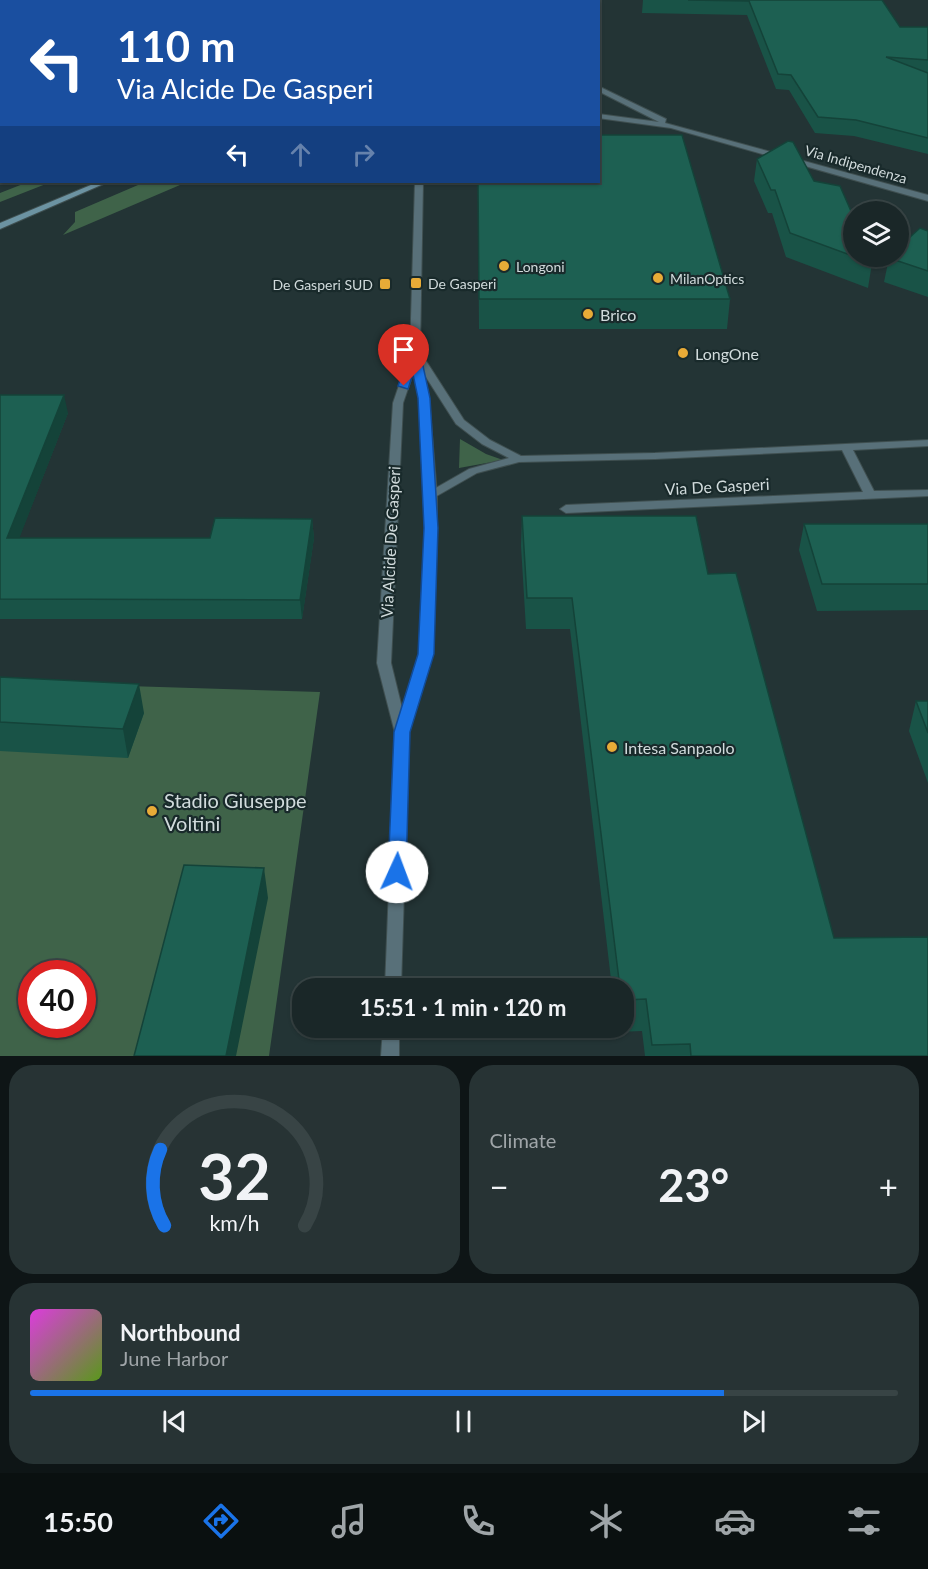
<!DOCTYPE html>
<html lang="en">
<head>
<meta charset="utf-8">
<style>
	body { margin:0; font-family:Lato,sans-serif; background:#273334; color:#f1f3f6; height:100vh; display:flex; flex-direction:column; font-size:22px; white-space:nowrap }
	* { box-sizing:border-box; margin:0 }
	p { font-size:20px; color:#9fa5a8 }
	.icon { flex:none; width:33px; height:33px; fill:none; stroke:currentColor; stroke-width:2; stroke-linecap:round; stroke-linejoin:round }
	.map { position:relative; height:1056px; overflow:hidden }
	.drawer { display:flex; flex-direction:column; gap:9px; padding:9px; background:#0e1516; flex:1 }
	.drawer>* { flex:none }
	.top-card { position:absolute; left:0px; top:0px; width:600px; height:183px; box-shadow:0 2px 4px #0004,0 0 0 2px #384445; background:#1a4fa0; color:#fff; overflow:hidden }
	.fabs { position:absolute; left:843px; top:201px; display:grid; gap:12px }
	.fabs a { display:grid; place-items:center; width:66px; height:66px; border-radius:50%; background:#1a2728; box-shadow:0 2px 4px #0004,0 0 0 2px #384445; font-size:30px }
	.speed { position:absolute; left:18px; top:960px; display:flex; gap:12px; font-size:30px; font-weight:700; text-align:center }
	.speed>* { display:grid; place-content:center; width:78px; height:78px; border-radius:50%; background:#1a2728; box-shadow:0 2px 4px #0004,0 0 0 2px #384445; line-height:1 }
	.speed .limit { border:9px solid #d22; background:#fff; color:#111 }
	.pin { position:absolute; display:grid; place-items:center; width:51px; height:51px; color:#fff; margin:-62px -26px; border-radius:50% 50% 50% 0; rotate:-45deg; box-shadow:0 0 6px #0007 }
	.pin .icon { rotate:45deg }
	.me { position:absolute; width:66px; margin:-33px; rotate:2deg; stroke-linejoin:round; filter:drop-shadow(0 0 4px #0008) }
	.turn { display:flex; align-items:center; gap:21px; height:126px; padding:0 18px; font-size:27px }
	.turn .icon { width:78px; height:78px; stroke-width:2.5 }
	.turn b { display:block; font-size:42px; line-height:51px }
	.lanes { display:flex; align-items:center; height:57px; padding:0 18px; background:#0003; justify-content:center; gap:30px; direction:ltr }
	.lanes .off { opacity:.35 }
	.big { font-size:45px; font-weight:700; line-height:1.1 }
	.drawer .widget { flex:1; display:flex; flex-direction:column; justify-content:center; gap:9px; min-width:0; padding:0 21px; border-radius:24px; background:#273334 }
	.drawer .dial { align-items:center; gap:0 }
	.dial svg { height:156px; overflow:visible; fill:none; stroke:#384445; stroke-width:7; stroke-linecap:round; text-anchor:middle }
	.dial text { fill:#f1f3f6; stroke:none }
	.song { display:flex; align-items:center; gap:18px }
	.cover { width:72px; height:72px; border-radius:9px; background:linear-gradient(135deg,hsl(300 70% 55%),hsl(90 70% 35%)) }
	.played { height:6px; border-radius:3px; background:linear-gradient(90deg,#1a73e8 80%,#384445 80%) }
	.keys { display:flex; justify-content:space-around; direction:ltr }
	.heat { display:flex; justify-content:space-between; align-items:center; font-size:33px; direction:ltr }
	.drawer .tiles { flex:1; display:grid; gap:9px; grid-template-columns:1fr 1fr }
	.widget:last-child { grid-column:span 2 }
	.trip { position:absolute; left:292px; top:978px; width:342px; height:60px; border-radius:24px; background:#1a2728; box-shadow:0 2px 4px #0004,0 0 0 2px #384445; font-weight:700; line-height:60px; text-align:center }
	.menu { display:flex; height:96px; justify-content:space-around; align-items:center; background:#0a1010; color:#9fa5a8 }
	.menu .icon { width:42px; height:42px }
	.menu .active { color:#1a73e8 }
	.menu b { font-size:27px; color:#f1f3f6 }
	.map>svg:first-child { display:block }
	.green { fill:#3f6349; fill-rule:evenodd }
	.lines { fill:none; stroke-linecap:round; stroke-linejoin:round }
	.minor-casing { stroke:#3f4f50; stroke-width:2 }
	.tertiary-casing { stroke:#3f4f50; stroke-width:2 }
	.secondary-casing { stroke:#3f4f50; stroke-width:2 }
	.minor { fill:#587079; fill-rule:evenodd }
	.tertiary { fill:#587079; fill-rule:evenodd }
	.secondary { fill:#6c93a2; fill-rule:evenodd }
	.wall { fill:#195347 }
	.shaded-wall { fill:#144339 }
	.building { fill:#1d6052; stroke:#144339; stroke-width:1.5 }
	.route { fill:#1a73e8; stroke:#114b97; stroke-width:1.5 }
	.poi-dot { fill:#e8ab37; stroke:#192a2b; stroke-width:2 }
	.labels { text-anchor:middle; dominant-baseline:central; stroke-width:4.5; stroke-linejoin:round; paint-order:stroke }
	.far-street-label { font-size:14px; fill:#d1dbdc; stroke:#192a2b }
	.far-poi-label { font-size:14px; fill:#d1dbdc; stroke:#192a2b; text-anchor:start }
	.poi-label { font-size:16px; fill:#d1dbdc; stroke:#192a2b; text-anchor:start }
	.street-label { font-size:16px; fill:#d1dbdc; stroke:#192a2b }
	.near-poi-label { font-size:20px; fill:#d1dbdc; stroke:#192a2b; text-anchor:start }
</style>
</head>
<body>
<div class="map">
<svg width="928" height="1056" viewBox="0 0 928 1056">
	<rect width="100%" height="100%" fill="#233435"/>
	<path class="green" d="M28,182H51L0,202V193Z
		M145,182H187L63,235L75,222V212Z
		M460,439L486,454L503,460L459,468Z
		M0,682L320,692L269,1056H0ZM32,974H82V1024H32Z"/>
	<g class="lines">
		<g class="minor-casing">
			<path id="minor" d="M92,0H98L91,2Z
				M0,48H2V52H0Z
				M415,349L419,350L464,420L490,440L521,456L655,453L928,440V446L853,450L874,491L928,490V496L566,513L560,509L566,505L863,492L842,450L655,459L519,462L477,473L435,497H427L425,495L427,493L469,469L509,458L482,444L456,424L410,352Z"/>
		</g>
		<g class="tertiary-casing">
			<path id="tertiary" d="M385,0H392L383,2Z
				M474,0H481L482,2H475Z
				M598,86L666,119L665,123L928,195V201L671,128L598,118V114L659,122L598,91Z
				M415,182H423L420,352L429,398L437,495V528L433,654L409,732L401,988H385L395,733L377,663L393,403L410,353ZM414,371L419,398L425,495V528L419,654L402,708L391,663L403,403Z
				M383,1028H399V1056H381Z"/>
		</g>
		<g class="secondary-casing">
			<path id="secondary" d="M539,0L538,2H528Z
				M588,0H594L587,2Z
				M98,182H108L0,229V223Z"/>
		</g>
		<use href="#minor" class="minor"/>
		<use href="#tertiary" class="tertiary"/>
		<use href="#secondary" class="secondary"/>
	</g>
	<path class="wall" d="M643,0H882L900,27H928V154L854,136L815,133L789,90L776,89L747,15L642,13Z
		M757,159L814,181L872,263L868,288L786,257L772,213H768L754,181Z
		M478,182H598L730,299L727,329H479Z
		M928,231V297L884,282L889,258Z
		M0,395L68,413L19,538H210L312,519L314,538L302,619H0Z
		M522,516L708,574L834,938L928,1056H645L642,1031L617,1032V1028H624V988H612L570,629H526L521,546Z
		M804,524H928V610L817,611L799,550Z
		M0,677L144,713L128,758L0,751Z
		M916,701H928V783L909,731Z"/>
	<path class="shaded-wall" d="M64,395L68,413L12,557L7,538Z
		M312,519L314,538L302,619L300,600Z
		M139,684L144,713L128,758L123,729Z
		M264,868L268,898L236,1056H226Z"/>
	<path class="building" d="M688,0H882L900,27H928V60L886,57L928,73V138L856,120L818,117L791,75L778,74L749,1Z
		M598,135H682L730,299H479L478,182H598Z
		M788,141L793,142L814,181L840,186L854,218V256H869L872,263L790,233L775,190H771L757,159Z
		M920,228L928,231V271L889,258L890,256H898V248Z
		M0,395H64L7,538H210L215,518L312,519L300,600L0,599Z
		M522,516H696L708,574L736,573L834,938L928,937V1056H691L690,1044L652,1045L646,999L624,1000V988H620L572,598H527Z
		M804,524H928V584H822Z
		M0,677L139,684L123,729L0,722Z
		M916,701H928V733Z
		M184,865L264,868L226,1056H134Z"/>
	<path class="route" d="M415,349L420,352L430,398L438,528L434,654L410,732L406,872L403,877H390L388,872L394,732L418,654L424,528L418,398L413,374L408,389L398,386L409,352Z"/>
	<g class="poi-dot">
		<circle cx="504" cy="266" r="6"/>
		<circle cx="658" cy="278" r="6"/>
		<rect x="410" y="277" width="12" height="12" rx="3"/>
		<rect x="379" y="278" width="12" height="12" rx="3"/>
		<circle cx="588" cy="314" r="6"/>
		<circle cx="683" cy="353" r="6"/>
		<circle cx="612" cy="747" r="6"/>
		<circle cx="152" cy="811" r="6"/>
	</g>
	<g class="labels">
		<g class="far-street-label">
			<text transform="translate(856 164) rotate(16)">Via Indipendenza</text>
		</g>
		<g class="far-poi-label">
			<text x="516" y="266">Longoni</text>
			<text x="670" y="278">MilanOptics</text>
			<text x="428" y="283">De Gasperi</text>
			<text x="373" y="284" text-anchor="end">De Gasperi SUD</text>
		</g>
		<g class="poi-label">
			<text x="600" y="314">Brico</text>
			<text x="695" y="353">LongOne</text>
			<text x="624" y="747">Intesa Sanpaolo</text>
		</g>
		<g class="street-label">
			<text transform="translate(717 486) rotate(-3)">Via De Gasperi</text>
			<text transform="translate(390 542) rotate(-87)">Via Alcide De Gasperi</text>
		</g>
		<g class="near-poi-label">
			<text x="164" y="800">Stadio Giuseppe<tspan x="164" dy="23">Voltini</tspan></text>
		</g>
	</g>
</svg>
<div class="fabs">
<a><svg class="icon" aria-label="layers" viewBox="0 0 24 24"><path d="M12 4l9 5-9 5-9-5zM3 14l9 5 9-5"/></svg></a>
</div>
<div class="speed"><div class="limit">40</div></div>
<div class="pin" style="left:404px;top:386px;background:#d93025"><svg class="icon" aria-label="arrive" viewBox="0 0 24 24"><path d="M6 21V4h12l-3 4 3 4H6"/></svg></div>
<svg class="me" style="left:397px;top:872px" viewBox="-20 -20 40 40"><circle r="19" fill="#fff"/><path d="M0-13L10 11 0 6-10 11z" fill="#1a73e8"/></svg>
<div class="trip">15:51 · 1 min · 120 m</div>
<div class="top-card">
<div class="turn"><svg class="icon" aria-label="left" viewBox="0 0 24 24"><path d="M17 20v-9H6M10 6l-5 5 5 5"/></svg><div><b>110 m</b>Via Alcide De Gasperi</div></div>
<div class="lanes"><svg class="icon" aria-label="left" viewBox="0 0 24 24"><path d="M17 20v-9H6M10 6l-5 5 5 5"/></svg><svg class="icon off" aria-label="ahead" viewBox="0 0 24 24"><path d="M12 20V5M6 11l6-6 6 6"/></svg><svg class="icon off" aria-label="right" viewBox="0 0 24 24"><path d="M7 20v-9h11M14 6l5 5-5 5"/></svg></div>
</div>
</div>
<section class="drawer">
<div class="tiles">
<div class="widget dial"><svg viewBox="0 0 100 80">
<path d="M14 69A42 42 0 1 1 86 69"/>
<path d="M14 69A42 42 0 0 1 12 30" stroke="#1a73e8"/>
<text x="50" y="56" font-size="32" font-weight="700">32</text>
<text x="50" y="72" font-size="11">km/h</text>
</svg></div>
<div class="widget"><p>Climate</p>
<div class="heat"><a>−</a><b class="big">23°</b><a>+</a></div>
</div>
<div class="widget">
<div class="song"><i class="cover"></i><div><b>Northbound</b><p>June Harbor</p></div></div>
<div class="played"></div>
<div class="keys"><svg class="icon" aria-label="previous" viewBox="0 0 24 24"><path d="M18 5L8 12l10 7zM5 5v14"/></svg><svg class="icon" aria-label="pause" viewBox="0 0 24 24"><path d="M8 5v14M16 5v14"/></svg><svg class="icon" aria-label="next" viewBox="0 0 24 24"><path d="M6 5l10 7-10 7zM19 5v14"/></svg></div>
</div>
</div>
</section>
<nav class="menu">
<b>15:50</b>
<svg class="icon active" aria-label="directions" viewBox="0 0 24 24"><path d="M12 3l9 9-9 9-9-9zM9 14v-3h6M13 9l2 2-2 2"/></svg>
<svg class="icon" aria-label="music" viewBox="0 0 24 24"><path d="M9 18V5l10-2v13"/><circle cx="6" cy="18" r="3"/><circle cx="16" cy="16" r="3"/></svg>
<svg class="icon" aria-label="phone" viewBox="0 0 24 24"><path d="M5 4h4l2 5-3 2q2 4 5 5l2-3 5 2v4C11 20 4 13 5 4z"/></svg>
<svg class="icon" aria-label="climate" viewBox="0 0 24 24"><path d="M12 3v18M4 7l16 10M4 17L20 7"/></svg>
<svg class="icon" aria-label="car" viewBox="0 0 24 24"><path d="M5 17H2v-5l4-1 3-4h7l3 4 3 1v5h-3M9 17h6M6 11h13"/><circle cx="7" cy="17" r="2"/><circle cx="17" cy="17" r="2"/></svg>
<svg class="icon" aria-label="filters" viewBox="0 0 24 24"><path d="M4 7h16M4 17h16"/><circle cx="9" cy="7" r="2"/><circle cx="15" cy="17" r="2"/></svg>
</nav>
</body>
</html>
